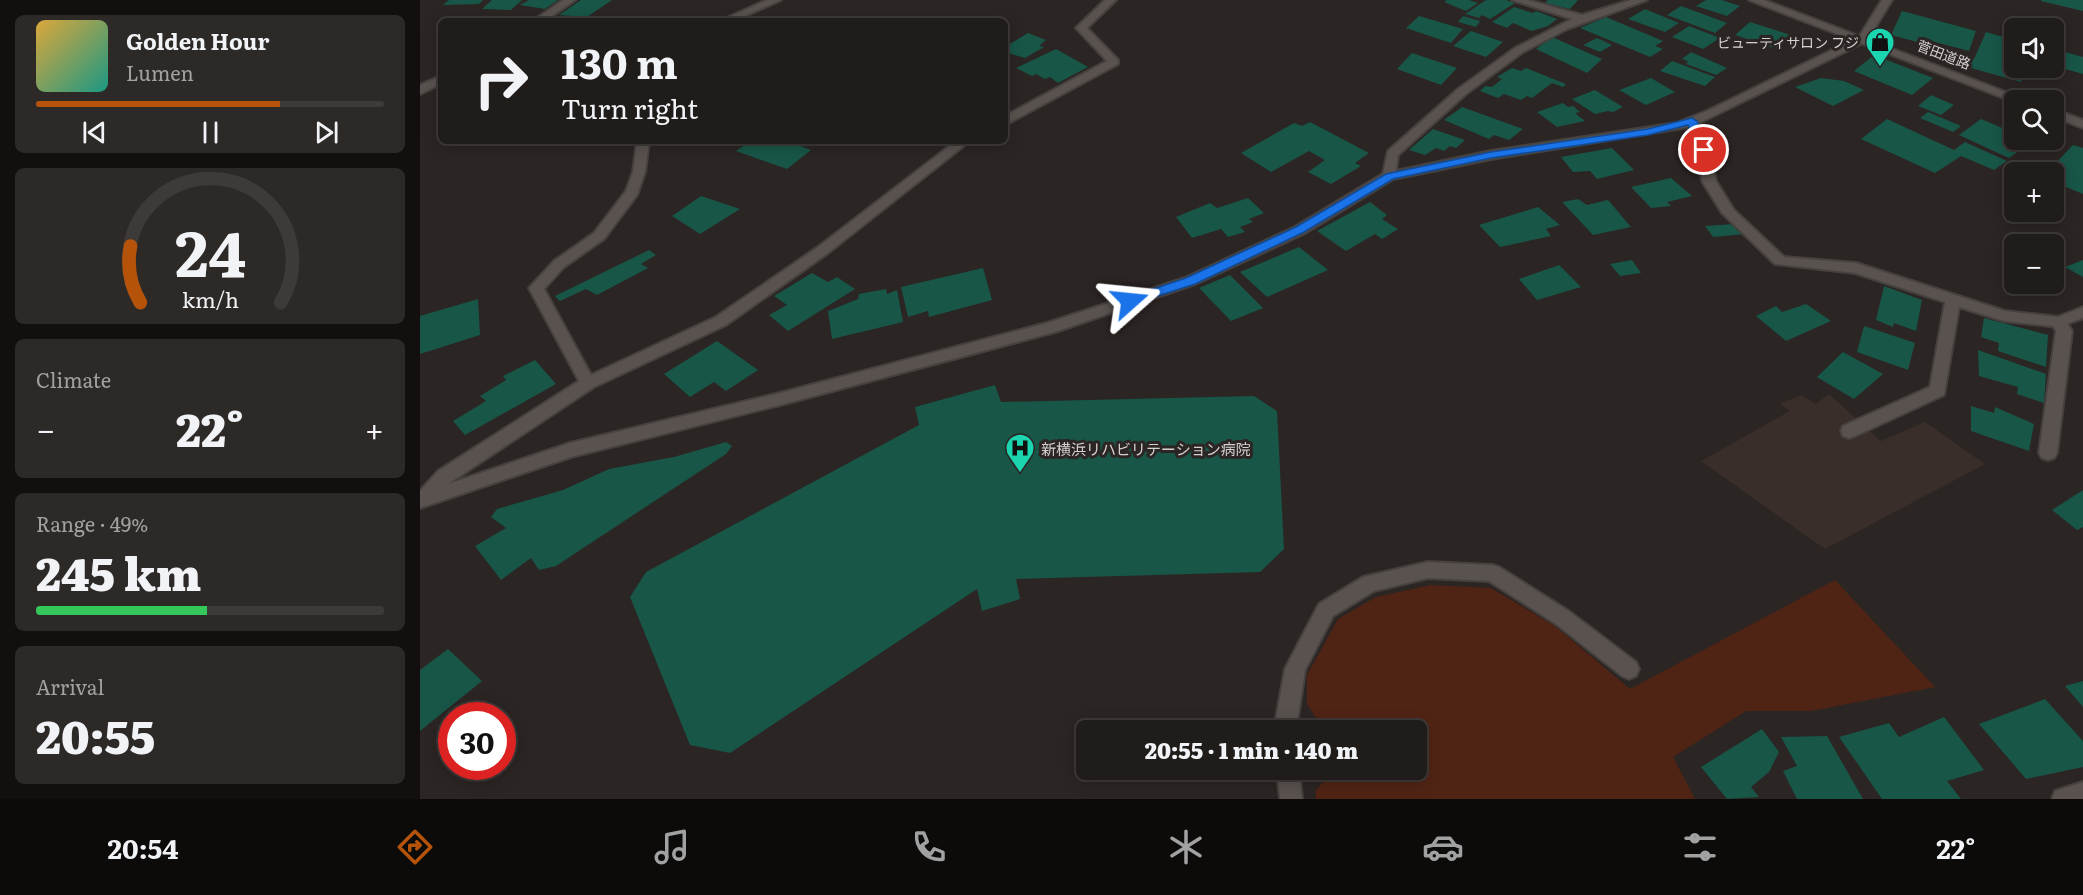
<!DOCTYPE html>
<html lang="en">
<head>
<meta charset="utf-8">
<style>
	body { margin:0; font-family:Literata,"Noto Sans JP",serif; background:#2d2927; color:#f1f3f6; height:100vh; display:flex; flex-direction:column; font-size:22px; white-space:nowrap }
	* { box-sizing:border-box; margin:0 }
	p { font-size:20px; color:#a2a1a2 }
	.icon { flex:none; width:33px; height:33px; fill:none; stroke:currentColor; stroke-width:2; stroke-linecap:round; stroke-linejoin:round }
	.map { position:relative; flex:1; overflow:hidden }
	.side { display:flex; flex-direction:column; gap:15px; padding:15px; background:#120f0e; width:420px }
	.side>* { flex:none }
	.guide { position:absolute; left:18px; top:18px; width:570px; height:126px; border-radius:9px; box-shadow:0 3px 15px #0003,0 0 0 2px #3d3a39; background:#201c1a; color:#f1f3f6; overflow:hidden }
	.fabs { position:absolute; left:1584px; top:18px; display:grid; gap:12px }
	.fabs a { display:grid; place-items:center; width:60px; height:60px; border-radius:9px; background:#201c1a; box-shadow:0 3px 15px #0003,0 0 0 2px #3d3a39; font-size:30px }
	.speed { position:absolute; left:18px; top:702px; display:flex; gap:12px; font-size:30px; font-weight:700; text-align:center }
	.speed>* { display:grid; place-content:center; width:78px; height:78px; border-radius:50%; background:#201c1a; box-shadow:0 3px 15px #0003,0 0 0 2px #3d3a39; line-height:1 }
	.speed .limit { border:9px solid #d22; background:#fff; color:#111 }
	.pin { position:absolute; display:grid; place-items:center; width:51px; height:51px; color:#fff; margin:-26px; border:3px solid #fff; border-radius:50%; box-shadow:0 2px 6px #0007 }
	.me { position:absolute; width:66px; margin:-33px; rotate:72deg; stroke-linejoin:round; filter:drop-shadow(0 0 4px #0008) }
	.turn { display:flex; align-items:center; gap:21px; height:126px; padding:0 24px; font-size:27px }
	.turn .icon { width:78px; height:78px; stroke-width:2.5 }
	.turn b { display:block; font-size:42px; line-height:51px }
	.big { font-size:45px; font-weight:800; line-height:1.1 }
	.side .card { flex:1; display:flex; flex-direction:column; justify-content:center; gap:9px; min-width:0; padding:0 21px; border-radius:9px; background:#2d2927 }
	.side .dial { align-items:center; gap:0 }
	.dial svg { height:156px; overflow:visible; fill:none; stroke:#3d3a39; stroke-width:7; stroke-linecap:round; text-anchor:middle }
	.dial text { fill:#f1f3f6; stroke:none }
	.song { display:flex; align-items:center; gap:18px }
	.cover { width:72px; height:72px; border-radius:9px; background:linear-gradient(135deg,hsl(40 70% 55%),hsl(170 70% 35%)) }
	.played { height:6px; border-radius:3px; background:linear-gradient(90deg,#b45309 70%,#3d3a39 70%) }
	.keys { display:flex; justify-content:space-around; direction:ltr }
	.heat { display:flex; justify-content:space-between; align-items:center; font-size:33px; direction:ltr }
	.charge { height:9px; border-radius:4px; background:linear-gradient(90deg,#34c759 49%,#3d3a39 0) }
	.trip { position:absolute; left:656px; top:720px; width:351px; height:60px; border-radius:9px; background:#201c1a; box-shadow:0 3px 15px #0003,0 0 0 2px #3d3a39; font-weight:800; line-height:60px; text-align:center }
	.menu { display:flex; height:96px; justify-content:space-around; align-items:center; background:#0d0b0a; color:#a2a1a2 }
	.menu .icon { width:42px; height:42px }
	.menu .selected { color:#b45309 }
	.menu b { font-size:27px; color:#f1f3f6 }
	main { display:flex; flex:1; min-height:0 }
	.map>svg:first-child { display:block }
	.built { fill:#3a2e2a }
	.green { fill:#502415 }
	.building { fill:#185648 }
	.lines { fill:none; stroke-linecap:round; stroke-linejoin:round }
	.service-casing { stroke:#45413f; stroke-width:4 }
	.minor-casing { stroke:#45413f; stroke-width:4 }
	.tertiary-casing { stroke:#45413f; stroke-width:4 }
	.service { fill:#59524f; fill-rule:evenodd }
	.minor { fill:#59524f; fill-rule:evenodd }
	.tertiary { fill:#59524f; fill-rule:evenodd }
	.route { fill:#1a73e8; stroke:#114b97; stroke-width:1.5 }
	.labels { text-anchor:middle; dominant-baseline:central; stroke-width:6; stroke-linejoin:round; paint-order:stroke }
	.far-poi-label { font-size:14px; fill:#d5d1d0; stroke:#2b2523; text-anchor:end }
	.far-street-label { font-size:14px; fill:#d5d1d0; stroke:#2b2523 }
	.poi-label { font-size:15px; fill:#d5d1d0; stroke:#2b2523; text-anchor:start }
</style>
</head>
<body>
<main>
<section class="side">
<div class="card">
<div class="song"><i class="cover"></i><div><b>Golden Hour</b><p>Lumen</p></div></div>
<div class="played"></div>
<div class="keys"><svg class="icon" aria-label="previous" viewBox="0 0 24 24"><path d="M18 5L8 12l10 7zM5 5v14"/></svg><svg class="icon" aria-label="pause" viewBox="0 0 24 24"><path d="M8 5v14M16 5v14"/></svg><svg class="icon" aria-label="next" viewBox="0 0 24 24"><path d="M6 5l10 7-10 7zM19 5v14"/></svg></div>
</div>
<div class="card dial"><svg viewBox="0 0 100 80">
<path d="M14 69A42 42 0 1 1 86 69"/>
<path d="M14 69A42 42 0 0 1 9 40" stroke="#b45309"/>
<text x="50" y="56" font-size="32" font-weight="700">24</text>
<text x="50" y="72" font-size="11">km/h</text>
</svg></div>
<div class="card"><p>Climate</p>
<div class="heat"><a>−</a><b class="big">22°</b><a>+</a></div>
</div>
<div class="card"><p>Range · 49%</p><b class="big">245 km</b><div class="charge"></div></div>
<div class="card"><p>Arrival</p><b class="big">20:55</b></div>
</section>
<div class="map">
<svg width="1663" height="799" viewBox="0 0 1663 799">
	<rect width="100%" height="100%" fill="#2b2523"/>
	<path class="built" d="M1409,394L1461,441L1505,422L1565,464L1405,549L1281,461L1370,411L1360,404L1381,395L1396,404Z"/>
	<path class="green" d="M1415,580L1515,687L1391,711H1326L1253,757L1275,799H896L895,791L910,775L911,770H996V730H904L887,704V675L918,619L956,597L1011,585L1071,588L1135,626L1210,689Z"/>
	<path class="building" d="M29,0H63L59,4L23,5Z
		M72,0H102L91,10L62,9Z
		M109,0H138L125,9L100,5Z
		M161,0H192L167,17L139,15Z
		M1027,0H1049L1058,3L1046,11L1024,2Z
		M1066,0H1086L1095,3L1070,19L1062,15L1059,18L1045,14Z
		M1128,0H1158L1150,9L1125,3Z
		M1286,0H1302L1320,6L1307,16L1276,6Z
		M1621,0H1663V11L1621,1Z
		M1261,6L1307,23L1295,33L1247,15Z
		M1094,7L1113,13L1116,11L1137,19L1128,26L1112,31L1093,23L1087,28L1072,22Z
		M1225,9L1259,23L1245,32L1208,19Z
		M1482,11L1556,31L1549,51L1499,38L1497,42L1471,35Z
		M999,16L1043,29L1031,43L986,28Z
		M1043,16L1060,21L1056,27L1038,22Z
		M1186,17L1243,41L1235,46L1243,49L1230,57L1160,28Z
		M1330,22L1371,35L1357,49L1315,35Z
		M1269,26L1300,38L1283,49L1252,37Z
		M1051,31L1083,42L1066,57L1033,46Z
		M1566,32L1594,40V68H1606L1601,82L1537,64L1541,55L1554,59Z
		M608,33L626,40L619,46L624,47L605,58L585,52V47Z
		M1132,37L1182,59L1167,73L1116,49Z
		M1177,38L1192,45L1180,52L1163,45Z
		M636,49L668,67L638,83L630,77L625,79L616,74L612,76L596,68Z
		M1634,49L1663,57V74L1634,66Z
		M1271,52L1307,68L1296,75L1266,64L1268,61L1262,59Z
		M992,53L1037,68L1021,85L977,69Z
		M1454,55L1513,78L1492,95L1434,71Z
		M1252,61L1295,77L1285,86L1240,71Z
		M1092,68L1101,71L1106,68L1146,84L1143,87L1132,83L1112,98L1107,96L1101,100L1084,94L1078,98L1060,91L1065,86L1072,87L1082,79L1077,77Z
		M1231,78L1255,92L1226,105L1199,90Z
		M1401,78L1424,81L1444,90L1413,106L1375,87Z
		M1175,90L1203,107L1193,112L1188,111L1175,114L1152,99Z
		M1511,95L1534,105L1521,115L1498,106Z
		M1143,103L1148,107L1153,106L1160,112L1155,113L1165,121L1137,127L1117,112Z
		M1042,107L1103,129L1089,140L1074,135L1069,139L1024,120Z
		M1508,112L1541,126L1533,132L1500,118Z
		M1467,119L1534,150L1545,142L1587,161L1574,170L1541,156L1515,173L1441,139Z
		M1561,119L1594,133V140L1612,141L1589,158L1539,135Z
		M890,122L949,153L935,163L941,166L911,184L888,172L905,160L889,151L851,172L821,153L874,123L882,126Z
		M1013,129L1045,140L1036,148L1030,146L1024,151L1016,148L1005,155L989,150Z
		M331,141H367L391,150L367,169L316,151Z
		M1653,145L1663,148V194L1634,182V172H1627Z
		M1192,148L1214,170L1177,179L1170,171L1153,172L1141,157Z
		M1251,178L1272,196L1247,202L1251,206L1231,208L1211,187Z
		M281,196L320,209L280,234L252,216Z
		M828,198L844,213L829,219L833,222L820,227L825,232L808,237L801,229L772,238L756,217L790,203L797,208Z
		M1158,199L1167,205L1188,200L1211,227L1173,235L1142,202Z
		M950,202L967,215L962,219L978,229L962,239L955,234L926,251L897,231Z
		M1118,207L1140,225L1126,229L1131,236L1080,247L1059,225Z
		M1314,224L1324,234L1293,237L1285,226Z
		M879,247L908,270L847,297L820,272Z
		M229,250L236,255L221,264L228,268L177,295L166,289L140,301L135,296Z
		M1212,260L1221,273L1200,276L1190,264Z
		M1663,260V277L1645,267Z
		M1139,265L1161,287L1117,300L1099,279Z
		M563,268L572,300L509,317L508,311L488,317L481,287Z
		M392,273L408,282L417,277L435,289L368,331L349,315L367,305L354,296Z
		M810,275L843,308L811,321L779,288Z
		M1464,286L1502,300L1496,331L1474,323L1473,327L1456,320Z
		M466,289L467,294L477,290L483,322L412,339L408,311L438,299L439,294Z
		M58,299L60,335L0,354V316Z
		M1386,304L1411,321L1366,341L1336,316L1356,306L1362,312Z
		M1564,318L1628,335L1626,367L1578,351L1579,343L1561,337Z
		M1444,326L1495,343L1488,370L1437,352Z
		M297,341L338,370L306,391L294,382L270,397L244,374Z
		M1558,350L1626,374L1624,403L1597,394L1598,387L1559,376Z
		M1423,352L1463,374L1434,399L1397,377Z
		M115,360L136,384L45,435L33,421L66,401L60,396L86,380L83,376Z
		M575,385L581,402L834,396L857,411L864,549L840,572L596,579L600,599L562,611L557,589L310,753L270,745L210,597L226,572L499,425L495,407Z
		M1551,406L1574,413L1575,407L1614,424L1609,451L1551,431Z
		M306,442L312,446L306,454L136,566L119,570L111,558L81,580L55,546L86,528L71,517L77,509L143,490L189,469L254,457Z
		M1663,490V527L1657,530L1632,510Z
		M28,649L62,681L0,731V670Z
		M1663,681V707L1645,686Z
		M1625,699L1663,741V767L1606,779L1559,724Z
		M1524,717L1564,770L1527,781L1541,799H1462L1419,737L1469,723L1479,737Z
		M1342,729L1359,752L1349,772L1331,787L1339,797L1307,799L1281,767Z
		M1407,736L1443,799H1377L1363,771L1377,766L1361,737Z"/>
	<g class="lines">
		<g class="service-casing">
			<path id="service" d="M1639,317L1644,318L1652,331L1637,453L1634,458L1628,460L1622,458L1619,453L1636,331L1631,322L1634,318Z"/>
		</g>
		<g class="minor-casing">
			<path id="minor" d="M143,0H155L125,21H113Z
				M347,0H361L314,21H300Z
				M685,0H696L667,28L698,60V64L585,125V116L687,61L656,28Z
				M1092,0H1108L1162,15L1211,0H1227L1147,29L1103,52L1046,94L978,155L976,171L1071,151L1257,123L1289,110L1439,37L1462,0H1472L1447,41L1279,123L1290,150L1296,181L1314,210L1364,257L1436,263L1585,311L1638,317L1663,307V318L1639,327L1584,321L1539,307L1524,395L1435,436L1429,438L1423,436L1421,431L1423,426L1510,387L1525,302L1435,273L1355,264L1302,213L1282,181L1278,150L1268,127L1071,159L973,179L885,233L775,284L635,332L360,405L151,457L0,508V491L18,471L159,381L109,288L134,261L174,233L206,191L213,172L217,141H229L225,172L217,195L184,239L144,267L124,289L171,375L296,317L398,247L536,141H550L408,253L306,325L174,387L28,484L150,443L360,393L627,323L765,278L875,227L963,174L968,151L1038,89L1095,48L1152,19Z
				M21,76V84L0,94V85Z
				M1008,562L1072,565L1079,567L1150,612L1216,662L1219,669L1216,676L1209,679L1202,676L1136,624L1069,581L1008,578L954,591L913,616L885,670L876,730H854L865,669L899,604L943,577Z
				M857,770H879L882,799H860Z
				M1663,782V799H1632L1635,791Z"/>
		</g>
		<g class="tertiary-casing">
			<path id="tertiary" d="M1329,0H1344L1607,100L1594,102Z
				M1634,109L1663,120V128L1634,117Z"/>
		</g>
		<use href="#service" class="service"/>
		<use href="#minor" class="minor"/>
		<use href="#tertiary" class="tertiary"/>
	</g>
	<path class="route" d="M1272,118L1277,121L1289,150L1287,153L1278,150L1268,125L1228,135L1071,158L973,179L884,232L775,284L710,305L704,301L706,298L766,278L876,227L966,174L1071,152L1228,129Z"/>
	<defs>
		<g id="shop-pin" transform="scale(1.5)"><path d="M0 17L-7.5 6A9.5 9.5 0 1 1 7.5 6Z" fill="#1bd5b1" stroke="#2b2523"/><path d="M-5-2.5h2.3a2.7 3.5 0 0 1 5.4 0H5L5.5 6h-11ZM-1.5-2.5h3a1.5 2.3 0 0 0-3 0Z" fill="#111"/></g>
		<g id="hospital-pin" transform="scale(1.5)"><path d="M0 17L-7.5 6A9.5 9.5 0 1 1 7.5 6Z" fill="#1bd5b1" stroke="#2b2523"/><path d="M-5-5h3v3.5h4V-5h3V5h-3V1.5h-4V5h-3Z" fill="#111"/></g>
	</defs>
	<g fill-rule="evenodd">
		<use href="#shop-pin" x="1460" y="42"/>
		<use href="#hospital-pin" x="600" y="448"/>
	</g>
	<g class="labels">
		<g class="far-poi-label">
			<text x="1439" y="42">ビューティサロン フジ</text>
		</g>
		<g class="far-street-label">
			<text transform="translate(1524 54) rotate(21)">菅田道路</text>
		</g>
		<g class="poi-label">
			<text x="621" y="448">新横浜リハビリテーション病院</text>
		</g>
	</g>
</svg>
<div class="fabs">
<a><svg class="icon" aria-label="sound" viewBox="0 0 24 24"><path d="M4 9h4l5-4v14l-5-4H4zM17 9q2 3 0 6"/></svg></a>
<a><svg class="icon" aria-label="search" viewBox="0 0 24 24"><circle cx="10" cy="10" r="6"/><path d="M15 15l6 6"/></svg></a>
<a>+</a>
<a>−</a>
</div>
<div class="speed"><div class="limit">30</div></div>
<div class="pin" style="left:1284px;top:150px;background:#d93025"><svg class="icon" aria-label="arrive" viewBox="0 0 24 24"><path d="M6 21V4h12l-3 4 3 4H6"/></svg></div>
<svg class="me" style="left:710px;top:301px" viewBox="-20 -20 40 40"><path d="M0-17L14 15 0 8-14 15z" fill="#1a73e8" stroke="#fff" stroke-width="4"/></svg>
<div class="trip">20:55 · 1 min · 140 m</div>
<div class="guide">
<div class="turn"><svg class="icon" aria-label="right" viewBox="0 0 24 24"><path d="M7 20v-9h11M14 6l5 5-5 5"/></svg><div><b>130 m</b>Turn right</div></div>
</div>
</div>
</main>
<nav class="menu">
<b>20:54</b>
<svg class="icon selected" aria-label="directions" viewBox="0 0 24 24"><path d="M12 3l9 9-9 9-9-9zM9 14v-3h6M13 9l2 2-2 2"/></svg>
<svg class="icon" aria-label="music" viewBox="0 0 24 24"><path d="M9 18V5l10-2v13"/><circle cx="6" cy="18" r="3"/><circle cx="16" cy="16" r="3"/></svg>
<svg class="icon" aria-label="phone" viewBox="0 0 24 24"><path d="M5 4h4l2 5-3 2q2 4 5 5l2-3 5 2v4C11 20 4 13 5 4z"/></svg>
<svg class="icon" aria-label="climate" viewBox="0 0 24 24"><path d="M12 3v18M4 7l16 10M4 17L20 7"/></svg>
<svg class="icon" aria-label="car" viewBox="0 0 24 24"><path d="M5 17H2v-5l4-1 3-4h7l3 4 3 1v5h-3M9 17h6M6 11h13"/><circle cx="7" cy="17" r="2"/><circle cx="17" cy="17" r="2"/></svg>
<svg class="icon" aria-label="filters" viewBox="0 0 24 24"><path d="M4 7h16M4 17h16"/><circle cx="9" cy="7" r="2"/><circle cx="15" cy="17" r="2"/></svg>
<b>22°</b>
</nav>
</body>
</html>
